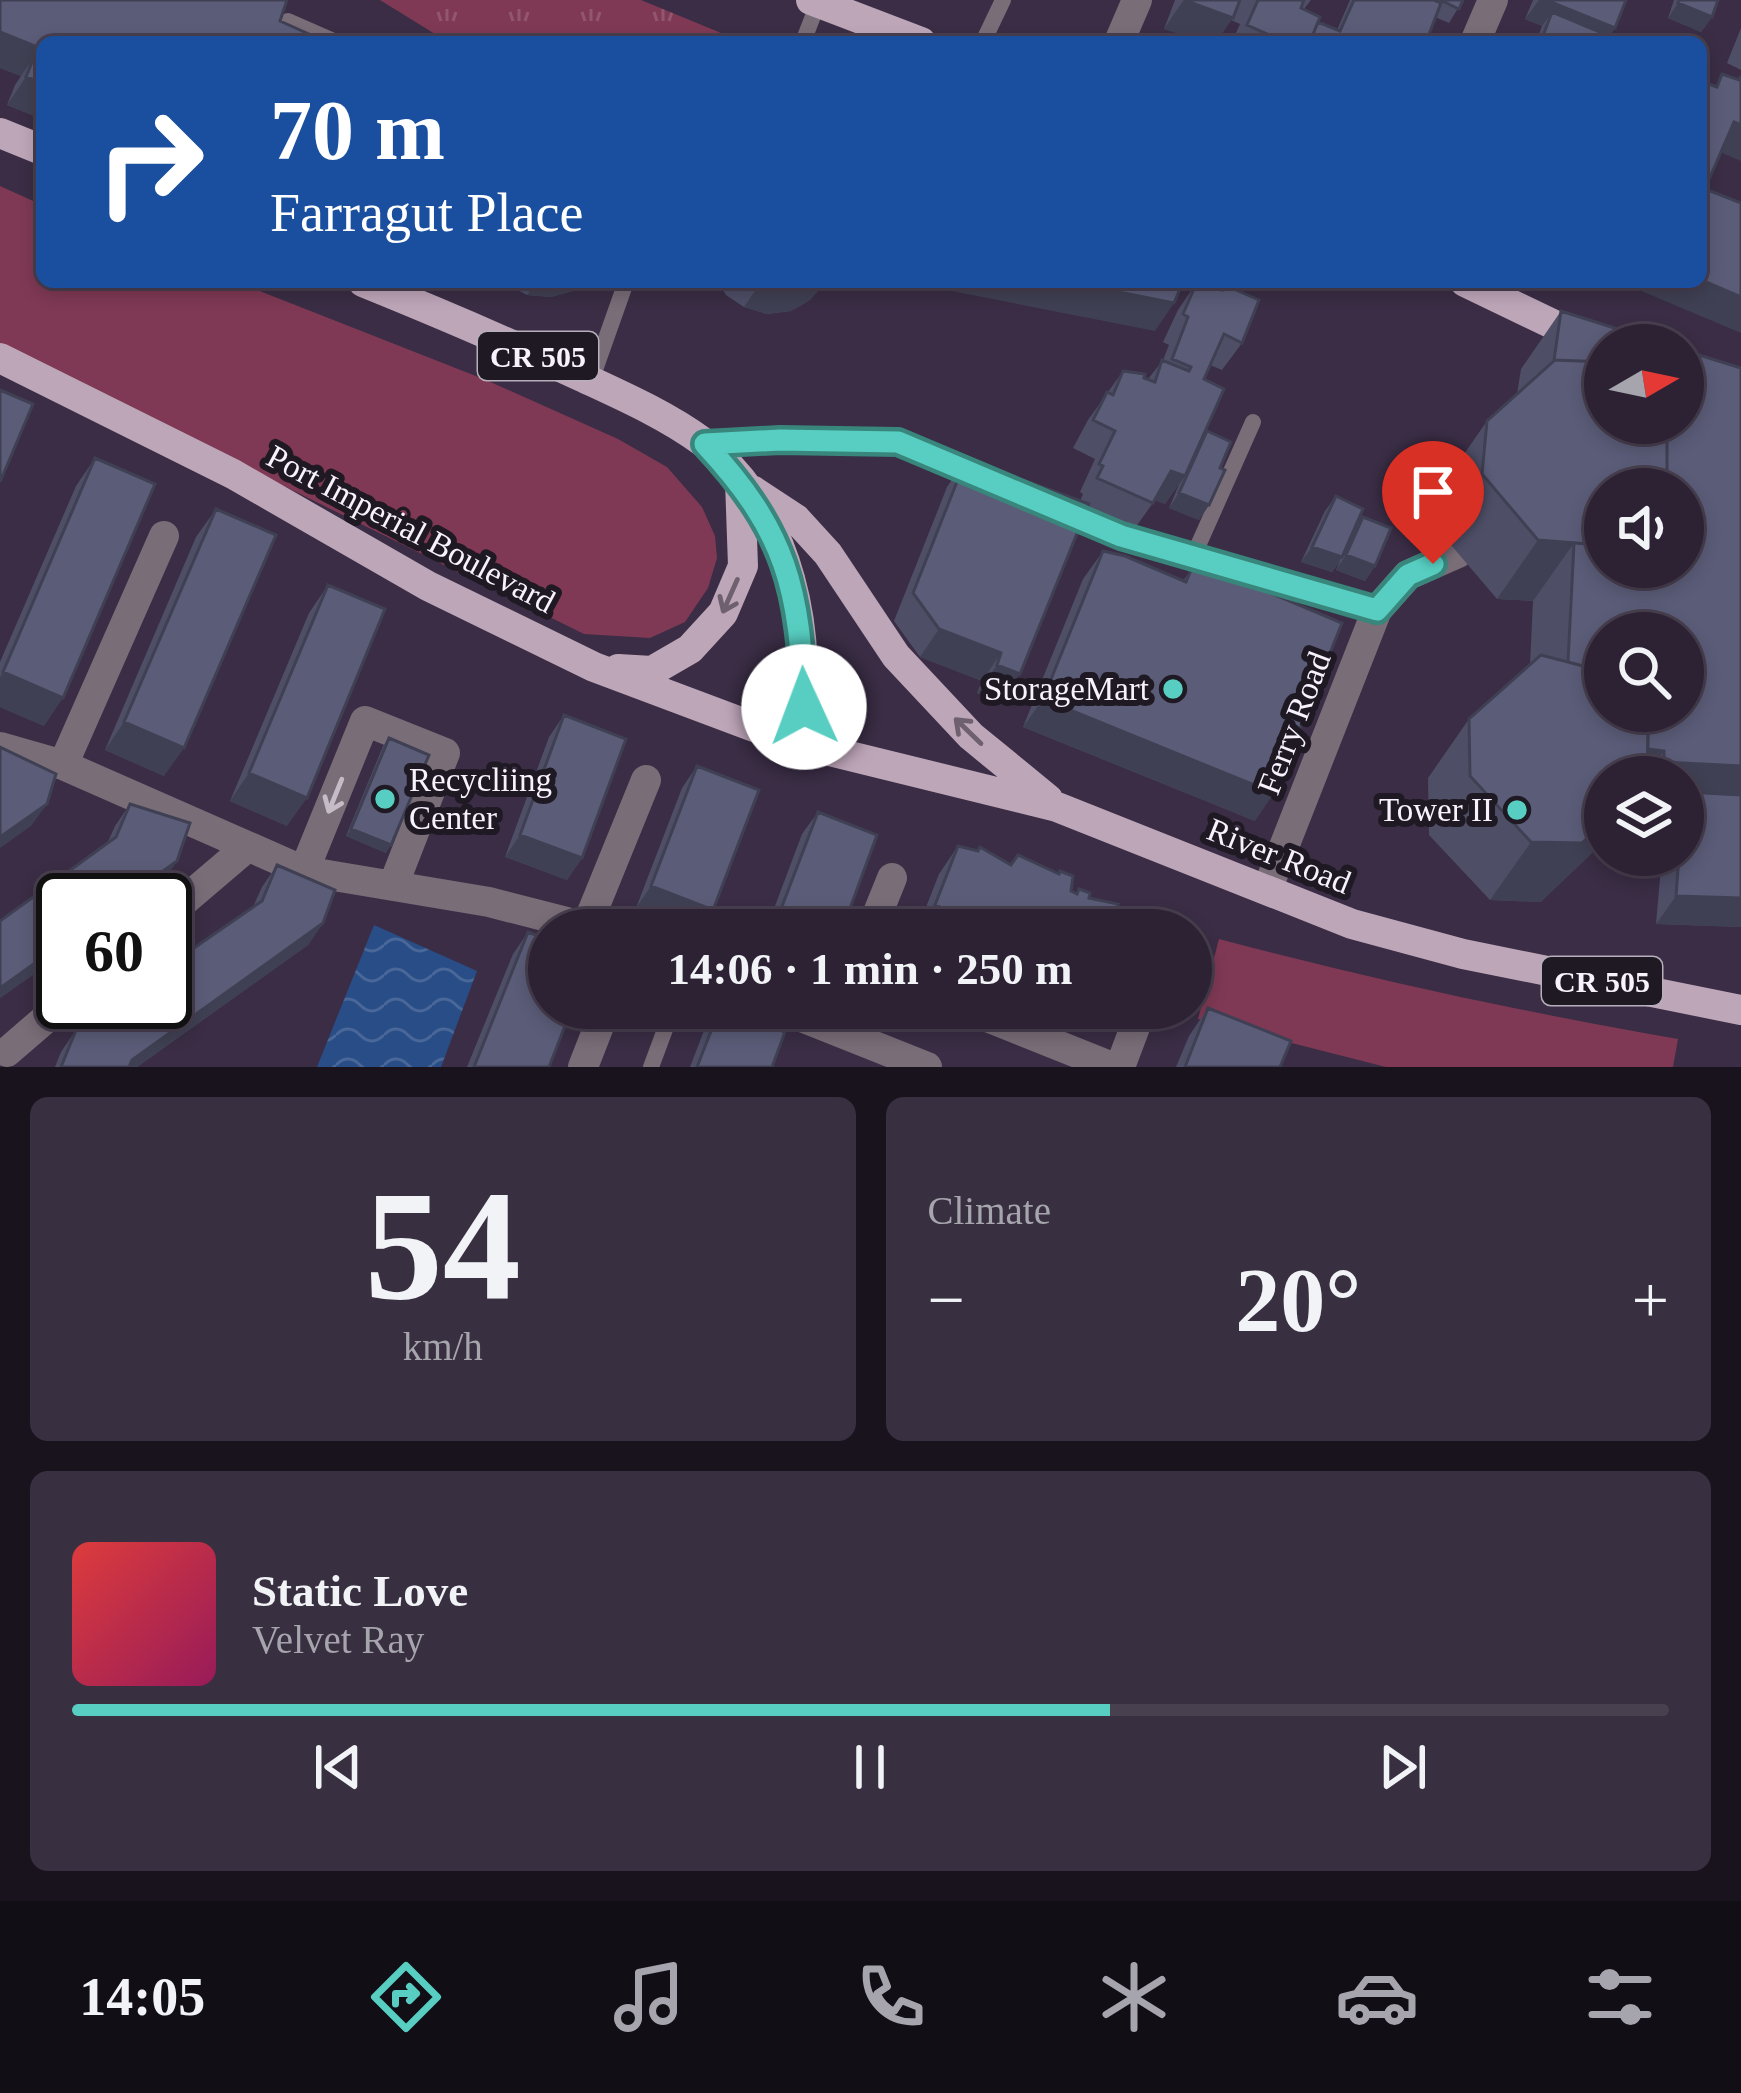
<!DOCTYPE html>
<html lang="en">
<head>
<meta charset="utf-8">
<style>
	body { margin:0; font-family:"Times New Roman",serif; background:#382f40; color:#f1f3f6; height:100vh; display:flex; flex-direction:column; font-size:45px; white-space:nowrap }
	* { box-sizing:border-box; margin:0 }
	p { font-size:39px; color:#a6a4ac }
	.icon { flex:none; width:66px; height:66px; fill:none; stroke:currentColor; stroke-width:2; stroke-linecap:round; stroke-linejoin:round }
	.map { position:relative; height:1067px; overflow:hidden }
	.details { display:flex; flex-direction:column; gap:30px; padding:30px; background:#18131d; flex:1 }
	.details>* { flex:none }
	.top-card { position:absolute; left:36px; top:36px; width:1671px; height:252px; border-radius:18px; box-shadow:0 6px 18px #0003,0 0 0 3px #483f4f; background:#1a4fa0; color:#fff; overflow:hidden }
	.needle { width:78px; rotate:81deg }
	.buttons { position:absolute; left:1584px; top:324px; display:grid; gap:24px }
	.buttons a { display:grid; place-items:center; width:120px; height:120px; border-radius:50%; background:#2c2234; box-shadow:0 6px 18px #0003,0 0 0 3px #483f4f; font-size:60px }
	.speed { position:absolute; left:36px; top:873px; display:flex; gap:24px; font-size:60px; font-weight:700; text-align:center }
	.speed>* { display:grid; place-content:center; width:156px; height:156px; border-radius:50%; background:#2c2234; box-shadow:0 6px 18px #0003,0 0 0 3px #483f4f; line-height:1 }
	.speed .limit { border:6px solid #111; border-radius:18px; background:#fff; color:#111 }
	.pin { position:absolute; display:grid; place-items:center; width:102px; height:102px; color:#fff; margin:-123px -51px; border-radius:50% 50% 50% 0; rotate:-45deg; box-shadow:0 0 12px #0007 }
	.pin .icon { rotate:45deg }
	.me { position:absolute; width:132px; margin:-66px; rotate:358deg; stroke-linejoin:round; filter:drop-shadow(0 0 9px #0008) }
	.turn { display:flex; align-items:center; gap:42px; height:252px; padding:0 36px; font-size:54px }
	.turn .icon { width:156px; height:156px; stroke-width:2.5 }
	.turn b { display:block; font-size:84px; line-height:102px }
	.big { font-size:90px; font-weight:700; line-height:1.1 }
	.details .tile { flex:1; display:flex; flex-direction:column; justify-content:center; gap:18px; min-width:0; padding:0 42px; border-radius:18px; background:#382f40 }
	.details .dial { align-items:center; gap:0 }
	.dial b { font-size:156px; line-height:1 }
	.song { display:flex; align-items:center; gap:36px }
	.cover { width:144px; height:144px; border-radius:18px; background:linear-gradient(135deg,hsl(0 70% 55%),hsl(330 70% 35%)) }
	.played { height:12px; border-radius:6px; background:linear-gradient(90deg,#57cec1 65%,#483f4f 65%) }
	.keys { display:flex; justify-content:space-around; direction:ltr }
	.heat { display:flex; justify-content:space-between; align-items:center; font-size:66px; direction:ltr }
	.details .tiles { flex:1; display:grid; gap:30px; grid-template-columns:1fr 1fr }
	.tile:last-child { grid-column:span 2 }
	.trip { position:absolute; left:528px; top:909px; width:684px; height:120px; border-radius:60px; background:#2c2234; box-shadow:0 6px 18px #0003,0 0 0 3px #483f4f; font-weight:700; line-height:120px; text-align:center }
	.menu { display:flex; height:192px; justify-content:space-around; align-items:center; background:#120e15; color:#a6a4ac }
	.menu .icon { width:84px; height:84px }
	.menu .active { color:#57cec1 }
	.menu b { font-size:54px; color:#f1f3f6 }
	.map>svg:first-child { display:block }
	.grass { fill:#7f3954 }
	.park { fill:url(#park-tufts) }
	.water { fill:url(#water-waves) }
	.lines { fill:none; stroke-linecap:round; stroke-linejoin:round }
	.service { stroke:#796d77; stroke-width:16 }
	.minor { stroke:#796d77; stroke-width:30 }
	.tertiary { stroke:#796d77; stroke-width:30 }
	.primary { stroke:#bea6b9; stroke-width:30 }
	.wall { fill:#4e4f67 }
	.shaded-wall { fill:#404054 }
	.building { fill:#5b5c78; stroke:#404054; stroke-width:3 }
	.oneway { stroke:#6e606e }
	.oneway2 { stroke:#c5bcc8 }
	.route-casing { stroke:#39867d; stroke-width:30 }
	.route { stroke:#57cec1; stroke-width:21 }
	.poi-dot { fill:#57cec1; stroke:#1e1923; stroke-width:4.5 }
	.labels { text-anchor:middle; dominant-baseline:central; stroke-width:12; stroke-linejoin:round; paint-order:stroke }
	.shield { fill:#1e1923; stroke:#b7b0bc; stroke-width:3 }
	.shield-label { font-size:30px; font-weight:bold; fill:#f8f1fe }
	.street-label { font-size:33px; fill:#f8f1fe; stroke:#1e1923 }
	.poi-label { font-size:33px; fill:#f8f1fe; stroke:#1e1923; text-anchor:end }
</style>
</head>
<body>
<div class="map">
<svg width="1741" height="1067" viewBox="0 0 1741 1067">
	<defs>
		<pattern id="park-tufts" width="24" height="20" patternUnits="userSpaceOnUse" patternTransform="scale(3)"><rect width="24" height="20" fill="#7f3954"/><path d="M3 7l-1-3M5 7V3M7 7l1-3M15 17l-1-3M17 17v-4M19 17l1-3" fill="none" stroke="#92566e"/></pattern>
		<pattern id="water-waves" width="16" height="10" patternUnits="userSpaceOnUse" patternTransform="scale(3)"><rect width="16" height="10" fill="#294d86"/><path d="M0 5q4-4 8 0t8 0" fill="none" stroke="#496798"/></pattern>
	</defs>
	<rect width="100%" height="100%" fill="#3a2d45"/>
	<path class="grass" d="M0,186L42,205V282H237L486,380L618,439L667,467L702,507L715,536L717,558L708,588L685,622L650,638L584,634L0,346Z
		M1219,939C1371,979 1522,1012 1678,1039L1673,1067H1386L1198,1019Z"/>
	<path class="park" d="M380,0H641L743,42H448Z"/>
	<path class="water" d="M374,925L477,971L441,1067H317Z"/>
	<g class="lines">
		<path class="service" d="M288,21L336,42
			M803,42L818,3
			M983,42L1003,0
			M591,381L626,282
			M706,444L780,440L898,442L979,476
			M1064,512L1121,536L1377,610
			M1193,557L1253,422
			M651,1067L673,1008"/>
		<path class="minor" d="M1119,42L1137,0
			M1475,42L1493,0
			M0,747L63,765L304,871L489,902L598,930
			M63,765L164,536
			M304,871L365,721L445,753L393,886
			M165,917L246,848
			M587,925L646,780
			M871,930L892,878
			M779,1008L927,1067
			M965,1008L1112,1067
			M7,1052L65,1002
			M583,1067L606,1008
			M1120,1067L1140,1014"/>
		<path class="tertiary" d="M1267,890L1377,610L1408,575L1458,553"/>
		<path class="primary" d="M811,0L921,42
			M0,133L42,150
			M363,282C437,312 510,343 582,377C623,396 666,415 703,442C791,509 816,640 797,743
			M1465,282L1565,330L1611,345
			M0,358L233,474L428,586L594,667L797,743L1057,807L1352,924L1463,954L1741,1010
			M752,490L796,519L828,554L896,656L971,736L1048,799
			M618,669L652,671L690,649L723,613L743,566L740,481"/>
	</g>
	<path class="wall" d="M0,0L42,42V119L7,105L15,85L21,76L0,68Z
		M1175,0H1311L1304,9L1318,21L1337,30L1350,0H1463L1449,23L1435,17L1426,42H1232L1240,24L1231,20L1216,42L1164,29Z
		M1533,0H1626L1615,28L1609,36L1624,42H1536L1542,26L1525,19Z
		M1674,0H1718L1712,17L1701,32L1668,18Z
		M1741,28V70L1727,63Z
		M502,282H586L573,291L551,297L527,295Z
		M718,282H826L810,300L791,311L767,314L744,307L726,295Z
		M1197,282L1219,289L1223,283L1234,289L1242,343L1222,370L1210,365L1204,379L1202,438L1220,468L1209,505L1199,520L1169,508L1180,482L1165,504L1155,500L1133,531L1086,510L1000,702L977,693L982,681L920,657L894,621L947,487L966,459L1080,501L1083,494L1080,492L1095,459L1073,448L1088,420L1123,371L1148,379L1163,360L1169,345L1163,342L1178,310Z
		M1561,311L1741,368V927L1656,924L1662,855H1683V777H1605L1541,902L1490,900L1429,835L1428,778L1469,719L1530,665L1533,601L1497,599L1440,532L1446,480L1487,421L1517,394L1521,369Z
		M95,458L44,726L0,707V662L76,486Z
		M1336,496L1354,528L1363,517L1375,566L1365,581L1336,570L1340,561L1332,572L1301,562L1325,511Z
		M216,509L164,776L105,750L196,537Z
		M1103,551L1183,581L1191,570L1255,821L1023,727L1083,579Z
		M328,585L287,826L230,801L309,613Z
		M564,715L582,858L567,880L505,857L549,737Z
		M389,738L386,853L346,836L383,746Z
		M697,766L759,790L636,908L682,788Z
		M130,804L177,861L162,883L0,998V921L107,844L115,826Z
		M818,812L842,930H766L802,834Z
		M958,846L1011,865L1076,894L1079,889L1089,898L1116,909L1118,926H1121L1125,922L1136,930H917L939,874Z
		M277,865L323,923L308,945L137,1067H55L61,1052L76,1030L253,907L262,887Z
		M528,932L549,1067H467L513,954Z
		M719,1008L772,1067H690L705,1028Z
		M1208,1008L1280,1067H1176L1189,1036Z"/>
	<path class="shaded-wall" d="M1539,0H1546L1615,28L1605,42L1552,12L1542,26L1525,19Z
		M1183,1L1233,18L1216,42H1202L1164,29Z
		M1678,3L1712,17L1701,32L1668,18Z
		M0,32L42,49V56L27,77L42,83V119L7,105L26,77L34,57L21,76L0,68Z
		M1734,122L1741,125V161L1715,150Z
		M1701,280L1741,297V333L1620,282H1701Z
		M536,282H586L573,291L551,297L527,295Z
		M761,282H826L810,300L791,311L767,314L744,307Z
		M906,282H1068L1174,303L1155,331Z
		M1171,471L1185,476L1165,504L1151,499Z
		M1179,493L1209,505L1199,520L1169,508Z
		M1538,540L1602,545L1574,543L1533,601L1497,599Z
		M1312,547L1342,557L1332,572L1301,562Z
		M1346,555L1375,566L1365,581L1336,570Z
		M939,629L1001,653L982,681L920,657Z
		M997,665L1020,674L1000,702L977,693Z
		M3,672L63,698L44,726L0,707V677Z
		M1043,699L1274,793L1255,821L1023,727Z
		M124,722L184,748L164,776L105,750Z
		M1647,749L1664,751L1645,777Z
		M1664,762L1741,766V826L1685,792L1683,795V777H1654Z
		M249,773L307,798L287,826L230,801Z
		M47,804L31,826L0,848V837Z
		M1605,821V841L1541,902L1490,900L1531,842Z
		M351,829L391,845L386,853L346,836Z
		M520,835L582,858L567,880L505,857Z
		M177,861L162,883L138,900H123Z
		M651,886L713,910L699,930H693L636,908Z
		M1676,896L1741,898V927L1656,924Z
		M935,905L988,927L986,930H918Z
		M323,923L308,945L137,1067H127L132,1060Z
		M63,943V954L0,998V988Z
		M1079,1008H1104L1098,1016Z"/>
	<path class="building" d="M0,0H287L280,21L311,35L308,42H42V49L0,32Z
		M1184,0H1240L1233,18Z
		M1258,0H1304L1301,8L1320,17L1310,42H1285L1247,25Z
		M1354,0H1434L1441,3L1426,42H1363L1355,39L1362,42H1310L1318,22L1340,31Z
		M1440,0H1463L1459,9Z
		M1546,0H1626L1615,28Z
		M1679,0H1718L1712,17L1678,3Z
		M1552,12L1624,42L1541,41Z
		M34,57L42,60V83L26,77Z
		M1722,74L1739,80L1741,76V125L1734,122L1705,189L1741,203V297L1701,280V81L1717,87Z
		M773,282H812L787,286Z
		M1068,282H1183L1174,303Z
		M1197,282L1222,290L1223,283L1235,286L1234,289L1259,300L1242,343L1224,334L1204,379L1224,389L1185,476L1171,471L1153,503L1097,478L1103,466L1099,464L1115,431L1093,420L1107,392L1113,395L1123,371L1145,374L1144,378L1155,382L1162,360L1189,371L1191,367L1172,359L1188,317L1183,314Z
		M1561,311L1668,345H1605V362L1554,360Z
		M1683,350L1741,368V766L1664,762V751L1648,749V728L1632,711H1683V633H1605V683L1591,668L1568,662L1574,543L1601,545L1605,542V567H1683V489H1657L1667,478V427L1664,423H1683Z
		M1555,360L1605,362V423H1664L1667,427V478L1657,489H1605V542L1602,545L1538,540L1482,474L1487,421Z
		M0,390L33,404L0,482Z
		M1207,431L1231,442L1220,468L1225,470L1209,505L1179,493Z
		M95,458L155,484L63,698L3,672Z
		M966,459L1089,504L1020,674L997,665L1001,653L939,629L913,593Z
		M1336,496L1363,509L1342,557L1312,547Z
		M216,509L276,535L184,748L124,722Z
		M1363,517L1391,528L1375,566L1346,555Z
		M1103,551L1125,556L1186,582L1191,570L1232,577L1342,623L1274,793L1043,699Z
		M328,585L385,609L307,798L249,773Z
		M1541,655L1591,668L1605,683V711H1632L1648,728L1647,777H1605V821L1582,843L1531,842L1470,776L1469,719Z
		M564,715L626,739L582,858L520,835Z
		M389,738L429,755L391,845L351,829Z
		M0,747L56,774L47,804L0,837Z
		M697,766L759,790L713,910L651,886Z
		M1685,792L1741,795V898L1676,896L1679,855H1683Z
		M130,804L190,823L177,861L123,900H63V943L0,988V921L116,837Z
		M818,812L877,835L842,930H773Z
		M958,846L978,851L980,847L1011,865L1018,855L1059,874L1060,871L1073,876L1071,891L1077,894L1079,889L1090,893L1089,898L1118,904L1116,909L1124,912L1118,926H1123L1125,922L1135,926L1136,930H987L988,927L935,905Z
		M277,865L335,890L323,923L132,1060L129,1067H61L76,1030L116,1002H165V968L262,901Z
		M1149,919L1159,923L1162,930H1138L1141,922L1147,925Z
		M528,932L549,940V1008H572L549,1067H474Z
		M720,1008L785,1032L772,1067H697Z
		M1208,1008L1291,1041L1280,1067H1185Z"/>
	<defs><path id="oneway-shaft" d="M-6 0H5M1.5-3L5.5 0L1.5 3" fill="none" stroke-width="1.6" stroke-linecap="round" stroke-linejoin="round" transform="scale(3)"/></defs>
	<g class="oneway">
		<use href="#oneway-shaft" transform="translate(730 596) rotate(114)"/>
		<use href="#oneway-shaft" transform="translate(968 731) rotate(-136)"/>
	</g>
	<use class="oneway2" href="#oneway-shaft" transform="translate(335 796) rotate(112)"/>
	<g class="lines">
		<g class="route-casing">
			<path id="route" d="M804,707C800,589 787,532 705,444L780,440L898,442L1121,536L1377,610L1408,575L1433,564"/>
		</g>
		<use href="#route" class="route"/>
	</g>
	<g class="poi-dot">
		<circle cx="1173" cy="689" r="12"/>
		<circle cx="385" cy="799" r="12"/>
		<circle cx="1517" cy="810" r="12"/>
	</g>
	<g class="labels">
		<g class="shield">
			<rect x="478" y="332" width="120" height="48" rx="9"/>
			<rect x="1542" y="957" width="120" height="48" rx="9"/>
		</g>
		<g class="shield-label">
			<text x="538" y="356">CR 505</text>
			<text x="1602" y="981">CR 505</text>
		</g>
		<g class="street-label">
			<text transform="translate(411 529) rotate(28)">Port Imperial Boulevard</text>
			<text transform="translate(1294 723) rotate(-69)">Ferry Road</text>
			<text transform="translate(1279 856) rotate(22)">River Road</text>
		</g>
		<g class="poi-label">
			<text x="1149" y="689">StorageMart</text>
			<text x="409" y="780" text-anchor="start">Recycliing<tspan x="409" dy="38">Center</tspan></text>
			<text x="1493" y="810">Tower II</text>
		</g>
	</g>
</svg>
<div class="buttons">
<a><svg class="needle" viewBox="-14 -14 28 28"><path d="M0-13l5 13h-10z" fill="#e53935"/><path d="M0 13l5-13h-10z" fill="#a6a4ac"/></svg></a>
<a><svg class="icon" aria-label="sound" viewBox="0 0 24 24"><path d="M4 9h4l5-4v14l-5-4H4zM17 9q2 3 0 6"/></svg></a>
<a><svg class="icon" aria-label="search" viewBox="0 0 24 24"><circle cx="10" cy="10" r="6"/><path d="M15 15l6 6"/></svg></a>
<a><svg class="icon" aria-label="layers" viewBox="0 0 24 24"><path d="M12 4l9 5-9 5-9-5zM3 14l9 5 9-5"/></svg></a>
</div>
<div class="speed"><div class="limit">60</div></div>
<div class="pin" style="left:1433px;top:564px;background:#d93025"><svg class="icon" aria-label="arrive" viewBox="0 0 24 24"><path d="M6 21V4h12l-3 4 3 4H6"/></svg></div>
<svg class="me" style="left:804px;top:707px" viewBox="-20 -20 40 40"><circle r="19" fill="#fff"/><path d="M0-13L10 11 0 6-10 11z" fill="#57cec1"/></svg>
<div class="trip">14:06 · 1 min · 250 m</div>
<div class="top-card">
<div class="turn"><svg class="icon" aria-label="right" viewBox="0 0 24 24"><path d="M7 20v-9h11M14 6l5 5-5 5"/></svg><div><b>70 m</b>Farragut Place</div></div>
</div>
</div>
<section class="details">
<div class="tiles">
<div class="tile dial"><b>54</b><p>km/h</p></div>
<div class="tile"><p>Climate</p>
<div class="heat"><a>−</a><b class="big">20°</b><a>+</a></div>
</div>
<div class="tile">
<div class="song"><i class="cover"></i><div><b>Static Love</b><p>Velvet Ray</p></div></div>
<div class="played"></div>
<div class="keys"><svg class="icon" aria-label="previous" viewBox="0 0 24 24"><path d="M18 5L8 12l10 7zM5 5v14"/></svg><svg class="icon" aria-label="pause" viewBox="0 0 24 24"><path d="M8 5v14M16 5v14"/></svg><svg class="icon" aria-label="next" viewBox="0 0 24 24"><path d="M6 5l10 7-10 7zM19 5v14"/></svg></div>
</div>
</div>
</section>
<nav class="menu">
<b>14:05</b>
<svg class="icon active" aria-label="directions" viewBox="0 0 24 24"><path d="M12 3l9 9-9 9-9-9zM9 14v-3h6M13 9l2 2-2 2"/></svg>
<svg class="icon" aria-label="music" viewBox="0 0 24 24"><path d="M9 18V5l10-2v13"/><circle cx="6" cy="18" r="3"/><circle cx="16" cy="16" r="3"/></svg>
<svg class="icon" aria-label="phone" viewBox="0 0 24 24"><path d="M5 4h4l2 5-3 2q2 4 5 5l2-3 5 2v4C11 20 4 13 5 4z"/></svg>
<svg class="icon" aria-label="climate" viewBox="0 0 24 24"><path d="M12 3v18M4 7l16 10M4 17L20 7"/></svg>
<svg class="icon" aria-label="car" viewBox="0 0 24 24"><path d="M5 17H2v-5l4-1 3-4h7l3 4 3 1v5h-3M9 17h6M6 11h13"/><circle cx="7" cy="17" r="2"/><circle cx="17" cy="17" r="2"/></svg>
<svg class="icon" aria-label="filters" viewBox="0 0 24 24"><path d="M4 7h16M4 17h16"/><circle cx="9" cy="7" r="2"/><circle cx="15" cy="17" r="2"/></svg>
</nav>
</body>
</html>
